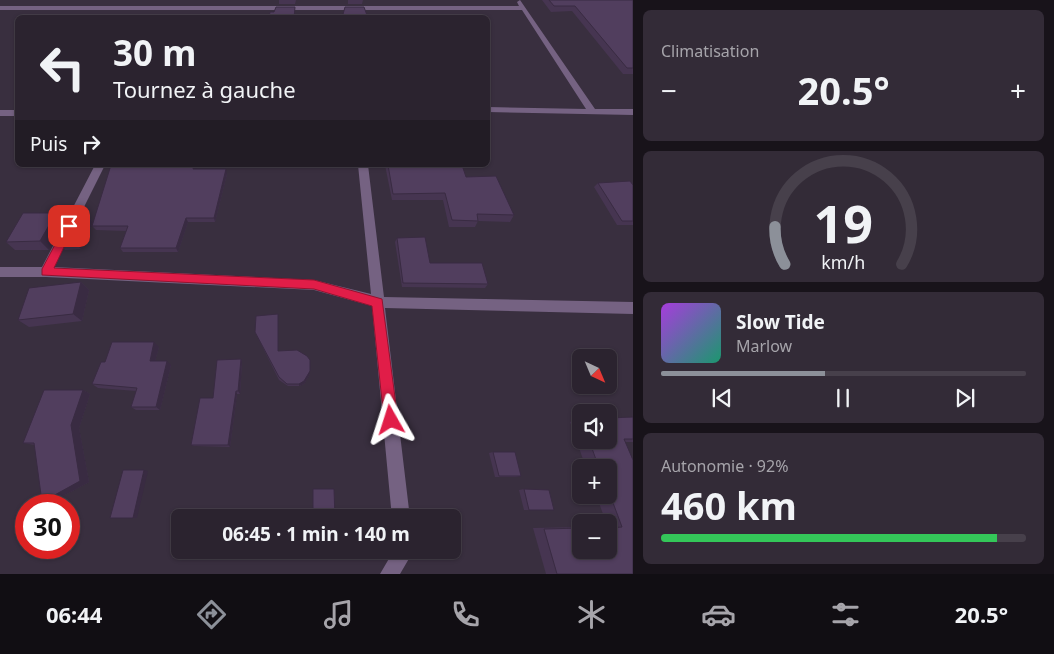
<!DOCTYPE html>
<html lang="fr">
<head>
<meta charset="utf-8">
<style>
	body { margin:0; font-family:"Noto Sans",sans-serif; background:#332b37; color:#f1f3f6; height:100vh; display:flex; flex-direction:column; font-size:19px; white-space:nowrap }
	* { box-sizing:border-box; margin:0 }
	p { font-size:16px; color:#a6a4aa }
	.icon { flex:none; width:28px; height:28px; fill:none; stroke:currentColor; stroke-width:2; stroke-linecap:round; stroke-linejoin:round }
	.map { position:relative; flex:1; overflow:hidden }
	.panel { display:flex; flex-direction:column; gap:10px; padding:10px; background:#18131a; width:421px }
	.panel>* { flex:none }
	.banner { position:absolute; left:15px; top:15px; width:475px; height:152px; border-radius:8px; box-shadow:0 1px 4px #0004,0 0 0 1px #47404b; background:#2b232f; color:#f1f3f6; overflow:hidden }
	.needle { width:32px; rotate:136deg }
	.fabs { position:absolute; left:572px; top:349px; display:grid; gap:10px }
	.fabs a { display:grid; place-items:center; width:45px; height:45px; border-radius:8px; background:#2b232f; box-shadow:0 1px 4px #0004,0 0 0 1px #47404b; font-size:25px }
	.speed { position:absolute; left:15px; top:494px; display:flex; gap:10px; font-size:25px; font-weight:700; text-align:center }
	.speed>* { display:grid; place-content:center; width:65px; height:65px; border-radius:50%; background:#2b232f; box-shadow:0 1px 4px #0004,0 0 0 1px #47404b; line-height:1 }
	.speed .limit { border:8px solid #d22; background:#fff; color:#111 }
	.pin { position:absolute; display:grid; place-items:center; width:42px; height:42px; color:#fff; margin:-21px; border-radius:10px; box-shadow:0 2px 8px #0006 }
	.me { position:absolute; width:55px; margin:-28px; rotate:354deg; stroke-linejoin:round; filter:drop-shadow(0 0 4px #0008) }
	.turn { display:flex; align-items:center; gap:18px; height:105px; padding:0 15px; font-size:22px }
	.turn .icon { width:65px; height:65px; stroke-width:2.5 }
	.turn b { display:block; font-size:35px; line-height:42px }
	.then { display:flex; align-items:center; height:48px; padding:0 15px; background:#0003; gap:10px; font-size:19px }
	.big { font-size:38px; font-weight:700; line-height:1.1 }
	.panel .widget { flex:1; display:flex; flex-direction:column; justify-content:center; gap:8px; min-width:0; padding:0 18px; border-radius:8px; background:#332b37 }
	.panel .dial { align-items:center; gap:0 }
	.dial svg { height:130px; overflow:visible; fill:none; stroke:#47404b; stroke-width:7; stroke-linecap:round; text-anchor:middle }
	.dial text { fill:#f1f3f6; stroke:none }
	.song { display:flex; align-items:center; gap:15px }
	.cover { width:60px; height:60px; border-radius:8px; background:linear-gradient(135deg,hsl(280 70% 55%),hsl(160 70% 35%)) }
	.played { height:5px; border-radius:2px; background:linear-gradient(90deg,#8c9099 45%,#47404b 45%) }
	.keys { display:flex; justify-content:space-around; direction:ltr }
	.heat { display:flex; justify-content:space-between; align-items:center; font-size:28px; direction:ltr }
	.charge { height:8px; border-radius:4px; background:linear-gradient(90deg,#34c759 92%,#47404b 0) }
	.trip { position:absolute; left:171px; top:509px; width:290px; height:50px; border-radius:8px; background:#2b232f; box-shadow:0 1px 4px #0004,0 0 0 1px #47404b; font-weight:700; line-height:50px; text-align:center }
	.dock { display:flex; height:80px; justify-content:space-around; align-items:center; background:#110e13; color:#a6a4aa }
	.dock .icon { width:35px; height:35px }
	.dock .on { color:#8c9099 }
	.dock b { font-size:22px; color:#f1f3f6 }
	main { display:flex; flex:1; min-height:0 }
	.map>svg:first-child { display:block }
	.lines { fill:none; stroke-linecap:round; stroke-linejoin:round }
	.minor { fill:#756282; fill-rule:evenodd }
	.wall { fill:#463551 }
	.shaded-wall { fill:#392b42 }
	.building { fill:#513e5e; stroke:#392b42 }
	.route { fill:#e11d48; stroke:#92132f }
</style>
</head>
<body>
<main>
<div class="map">
<svg width="633" height="574" viewBox="0 0 633 574">
	<rect width="100%" height="100%" fill="#392f3f"/>
	<g class="lines">
		<path class="minor" d="M520,0L595,109H633V115L488,112V107L586,109L522,10H0V6H519L517,2Z
			M0,110H18V116H0Z
			M95,165H105L54,267L314,280L371,294L358,165H368L384,297L633,302V314L385,308L410,518H392L372,306L314,290L46,277H0V267H42Z
			M394,550H414L400,574H380Z"/>
	</g>
	<path class="wall" d="M279,0H296L295,4H279Z
		M348,0H363L362,4H348Z
		M542,0H633V74H623L572,11L551,12Z
		M197,165L196,169L227,174L215,222H188L178,252H123L120,248L126,231L96,230L92,226Z
		M385,165H462L466,177L514,215L510,222L478,221L475,227H449L443,200H392Z
		M598,183L633,185V225H617L594,187Z
		M56,213L63,222L49,250H15L6,242Z
		M89,218L93,222L81,249L65,250L61,245Z
		M397,238L430,263L488,284L485,288L402,287L395,242Z
		M81,282L89,290L82,321L29,327L18,320Z
		M278,314V351L310,374L304,384L299,386H288L279,380L255,332Z
		M159,347L155,361L171,365L160,410H136L131,407L136,391L98,388L92,384L105,362Z
		M241,359L242,362L240,394H237L230,447L194,446L191,445Z
		M83,390L90,394L79,428L89,482L52,502L35,445L23,443Z
		M633,417V442H625L633,574H546L533,528L581,527V550H609V522H606L596,495H609V468H586L570,422L581,418V440H609Z
		M493,452L521,476L516,477H495L489,453Z
		M524,489L554,510H524L519,490Z"/>
	<path class="shaded-wall" d="M194,165H197L195,174L193,169Z
		M226,169L227,174L215,222L214,218Z
		M56,213L63,222L49,250L40,241Z
		M89,218L93,222L81,249L77,245Z
		M186,218L188,222L178,252L176,248Z
		M81,282L89,290L82,321L73,314Z
		M154,342L159,347L154,365L150,361Z
		M241,359L242,362L240,394L238,391Z
		M167,361L171,365L160,410L156,407Z
		M310,371V374L304,384L299,386V384Z
		M83,390L90,394L79,428L89,482L52,502H42Z
		M236,391L237,394L230,447L228,445Z
		M144,470L148,471L137,518H133Z"/>
	<path class="building" d="M549,0H633V68H627L575,6H554Z
		M276,7H295L294,18H269L270,12H274Z
		M345,7H364L368,18H342Z
		M111,165H194L193,169H226L214,218H186L176,248H120L128,226H92Z
		M388,165H462L466,177L496,176L514,215L477,214L478,221L452,220L445,193L393,194Z
		M630,181L633,185V221H622L598,183Z
		M23,213H56L40,241L6,242Z
		M75,218H89L77,245H61Z
		M425,237L430,263H482L488,284L403,283L397,238Z
		M81,282L73,314L18,320L29,288Z
		M278,314V351L297,350L307,356L310,360V371L304,381L299,384H287L279,377L255,332L256,316Z
		M112,342H154L150,361H167L156,407H131L137,388L92,384L101,362H105Z
		M241,359L238,391H236L228,445H191L200,398H213L217,360Z
		M44,390H83L71,425L80,481L42,502L34,443H23Z
		M633,417V439H624L633,460V574H557L544,529L581,528V550H609V528L622,527L609,492V468H599L589,440H609V418Z
		M493,452H515L521,476H499Z
		M123,470H144L133,518H110Z
		M313,489H334L335,518H313Z
		M524,489L549,490L554,510H529Z"/>
	<path class="route" d="M69,222L74,226L54,268L314,280L382,299L398,420L396,425L391,427L386,425L384,420L372,306L314,289L42,275V269L66,224Z"/>
</svg>
<div class="fabs">
<a><svg class="needle" viewBox="-14 -14 28 28"><path d="M0-13l5 13h-10z" fill="#e53935"/><path d="M0 13l5-13h-10z" fill="#a6a4aa"/></svg></a>
<a><svg class="icon" aria-label="sound" viewBox="0 0 24 24"><path d="M4 9h4l5-4v14l-5-4H4zM17 9q2 3 0 6"/></svg></a>
<a>+</a>
<a>−</a>
</div>
<div class="speed"><div class="limit">30</div></div>
<div class="pin" style="left:69px;top:226px;background:#d93025"><svg class="icon" aria-label="arrive" viewBox="0 0 24 24"><path d="M6 21V4h12l-3 4 3 4H6"/></svg></div>
<svg class="me" style="left:391px;top:420px" viewBox="-20 -20 40 40"><path d="M0-17L14 15 0 8-14 15z" fill="#e11d48" stroke="#fff" stroke-width="4"/></svg>
<div class="trip">06:45 · 1 min · 140 m</div>
<div class="banner">
<div class="turn"><svg class="icon" aria-label="left" viewBox="0 0 24 24"><path d="M17 20v-9H6M10 6l-5 5 5 5"/></svg><div><b>30 m</b>Tournez à gauche</div></div>
<div class="then">Puis<svg class="icon" aria-label="right" viewBox="0 0 24 24"><path d="M7 20v-9h11M14 6l5 5-5 5"/></svg></div>
</div>
</div>
<section class="panel">
<div class="widget"><p>Climatisation</p>
<div class="heat"><a>−</a><b class="big">20.5°</b><a>+</a></div>
</div>
<div class="widget dial"><svg viewBox="0 0 100 80">
<path d="M14 69A42 42 0 1 1 86 69"/>
<path d="M14 69A42 42 0 0 1 8 46" stroke="#8c9099"/>
<text x="50" y="56" font-size="32" font-weight="700">19</text>
<text x="50" y="72" font-size="11">km/h</text>
</svg></div>
<div class="widget">
<div class="song"><i class="cover"></i><div><b>Slow Tide</b><p>Marlow</p></div></div>
<div class="played"></div>
<div class="keys"><svg class="icon" aria-label="previous" viewBox="0 0 24 24"><path d="M18 5L8 12l10 7zM5 5v14"/></svg><svg class="icon" aria-label="pause" viewBox="0 0 24 24"><path d="M8 5v14M16 5v14"/></svg><svg class="icon" aria-label="next" viewBox="0 0 24 24"><path d="M6 5l10 7-10 7zM19 5v14"/></svg></div>
</div>
<div class="widget"><p>Autonomie · 92%</p><b class="big">460 km</b><div class="charge"></div></div>
</section>
</main>
<nav class="dock">
<b>06:44</b>
<svg class="icon on" aria-label="directions" viewBox="0 0 24 24"><path d="M12 3l9 9-9 9-9-9zM9 14v-3h6M13 9l2 2-2 2"/></svg>
<svg class="icon" aria-label="music" viewBox="0 0 24 24"><path d="M9 18V5l10-2v13"/><circle cx="6" cy="18" r="3"/><circle cx="16" cy="16" r="3"/></svg>
<svg class="icon" aria-label="phone" viewBox="0 0 24 24"><path d="M5 4h4l2 5-3 2q2 4 5 5l2-3 5 2v4C11 20 4 13 5 4z"/></svg>
<svg class="icon" aria-label="climate" viewBox="0 0 24 24"><path d="M12 3v18M4 7l16 10M4 17L20 7"/></svg>
<svg class="icon" aria-label="car" viewBox="0 0 24 24"><path d="M5 17H2v-5l4-1 3-4h7l3 4 3 1v5h-3M9 17h6M6 11h13"/><circle cx="7" cy="17" r="2"/><circle cx="17" cy="17" r="2"/></svg>
<svg class="icon" aria-label="filters" viewBox="0 0 24 24"><path d="M4 7h16M4 17h16"/><circle cx="9" cy="7" r="2"/><circle cx="15" cy="17" r="2"/></svg>
<b>20.5°</b>
</nav>
</body>
</html>
